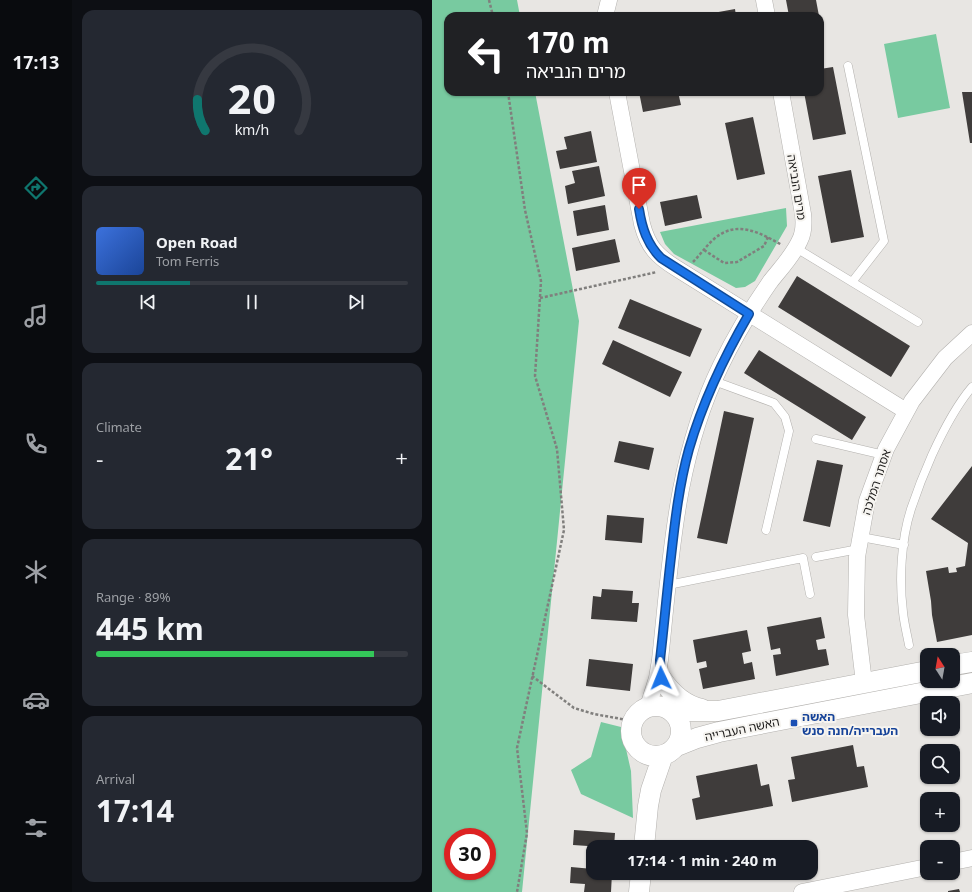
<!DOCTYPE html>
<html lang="en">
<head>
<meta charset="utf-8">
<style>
	body { margin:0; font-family:Georgia,"Noto Sans Hebrew",serif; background:#242831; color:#f1f3f6; height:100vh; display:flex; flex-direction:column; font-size:15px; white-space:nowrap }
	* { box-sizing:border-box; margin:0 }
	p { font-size:13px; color:#9ea1a6 }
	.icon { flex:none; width:22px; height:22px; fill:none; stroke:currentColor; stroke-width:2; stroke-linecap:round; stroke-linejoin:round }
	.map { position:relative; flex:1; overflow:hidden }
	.panel { display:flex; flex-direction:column; gap:10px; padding:10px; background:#0d0f14; width:360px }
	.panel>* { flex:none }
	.banner { position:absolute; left:12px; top:12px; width:380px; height:84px; border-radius:12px; box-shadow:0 1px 3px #0004; background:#202124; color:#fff; overflow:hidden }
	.needle { width:26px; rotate:349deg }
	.buttons { position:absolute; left:488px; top:648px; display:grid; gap:8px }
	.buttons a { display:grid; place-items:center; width:40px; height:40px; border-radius:8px; background:#171b24; box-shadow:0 1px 3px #0004; font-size:20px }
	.speed { position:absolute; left:12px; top:828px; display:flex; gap:8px; font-size:20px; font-weight:700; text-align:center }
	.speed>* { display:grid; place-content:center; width:52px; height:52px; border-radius:50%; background:#171b24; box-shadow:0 1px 3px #0004; line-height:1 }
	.speed .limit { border:6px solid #d22; background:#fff; color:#111 }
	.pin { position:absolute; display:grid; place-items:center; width:34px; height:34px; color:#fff; margin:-41px -17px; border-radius:50% 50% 50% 0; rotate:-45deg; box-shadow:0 0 4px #0007 }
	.pin .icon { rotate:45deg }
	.me { position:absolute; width:44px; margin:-22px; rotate:358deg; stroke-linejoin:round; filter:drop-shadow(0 0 3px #0008) }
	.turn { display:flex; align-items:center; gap:14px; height:84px; padding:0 16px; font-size:18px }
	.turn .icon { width:52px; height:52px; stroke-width:2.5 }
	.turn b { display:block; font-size:28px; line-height:34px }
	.big { font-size:30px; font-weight:700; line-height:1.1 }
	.panel .widget { flex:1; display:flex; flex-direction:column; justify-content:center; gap:6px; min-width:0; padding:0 14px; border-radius:12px; background:#242831 }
	.panel .dial { align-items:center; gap:0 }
	.dial svg { height:104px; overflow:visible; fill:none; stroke:#363941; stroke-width:7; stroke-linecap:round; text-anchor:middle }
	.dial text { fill:#f1f3f6; stroke:none }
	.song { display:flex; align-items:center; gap:12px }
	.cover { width:48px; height:48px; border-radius:6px; background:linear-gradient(135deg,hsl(220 70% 55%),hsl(220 70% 35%)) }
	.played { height:4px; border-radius:2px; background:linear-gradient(90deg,#0f766e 30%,#363941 30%) }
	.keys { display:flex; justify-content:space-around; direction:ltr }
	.heat { display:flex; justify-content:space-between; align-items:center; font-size:22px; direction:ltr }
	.charge { height:6px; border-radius:3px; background:linear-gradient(90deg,#34c759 89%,#363941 0) }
	.trip { position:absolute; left:154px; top:840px; width:232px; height:40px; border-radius:12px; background:#171b24; box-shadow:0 1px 3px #0004; font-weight:700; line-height:40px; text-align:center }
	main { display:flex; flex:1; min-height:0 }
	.tabs { display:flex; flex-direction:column; width:72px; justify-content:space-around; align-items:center; background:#090b0e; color:#9ea1a6 }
	.tabs .icon { width:28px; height:28px }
	.tabs .on { color:#0f766e }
	.tabs b { font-size:18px; color:#f1f3f6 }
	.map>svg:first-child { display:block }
	.green { fill:#78caa0; fill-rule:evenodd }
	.building { fill:#3f3c3b }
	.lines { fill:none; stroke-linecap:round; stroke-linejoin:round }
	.service-casing { stroke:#b3b1ae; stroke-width:9 }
	.minor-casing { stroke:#b3b1ae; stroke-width:17 }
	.tertiary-casing { stroke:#b3b1ae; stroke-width:21 }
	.path { stroke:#807f7d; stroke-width:2.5; stroke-dasharray:3 2; stroke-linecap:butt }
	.service { stroke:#fff; stroke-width:8 }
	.minor { stroke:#fff; stroke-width:16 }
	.tertiary { stroke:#fff; stroke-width:20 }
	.route-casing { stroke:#114b97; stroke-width:10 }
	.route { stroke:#1a73e8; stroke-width:7 }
	.transit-dot { fill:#1a4fb4; stroke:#f6f4f0; stroke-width:1.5 }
	.labels { text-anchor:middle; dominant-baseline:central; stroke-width:4; stroke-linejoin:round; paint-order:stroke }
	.street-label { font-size:12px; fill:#1d1c1b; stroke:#f6f4f0 }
	.transit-label { font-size:12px; font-weight:bold; fill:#164399; stroke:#f6f4f0; text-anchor:start }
</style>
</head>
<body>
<main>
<nav class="tabs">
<b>17:13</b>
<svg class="icon on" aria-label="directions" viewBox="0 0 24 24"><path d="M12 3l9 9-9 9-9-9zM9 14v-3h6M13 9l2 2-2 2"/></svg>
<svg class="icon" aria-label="music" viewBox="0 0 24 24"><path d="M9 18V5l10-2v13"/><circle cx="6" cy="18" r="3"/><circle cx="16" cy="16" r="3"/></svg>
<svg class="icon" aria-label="phone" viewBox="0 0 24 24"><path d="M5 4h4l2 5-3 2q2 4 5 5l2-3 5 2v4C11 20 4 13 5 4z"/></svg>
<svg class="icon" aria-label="climate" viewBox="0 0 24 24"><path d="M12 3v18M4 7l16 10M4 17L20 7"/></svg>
<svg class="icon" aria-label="car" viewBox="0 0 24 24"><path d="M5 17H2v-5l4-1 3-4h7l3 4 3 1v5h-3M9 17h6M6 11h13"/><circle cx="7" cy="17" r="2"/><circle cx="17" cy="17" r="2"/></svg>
<svg class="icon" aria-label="filters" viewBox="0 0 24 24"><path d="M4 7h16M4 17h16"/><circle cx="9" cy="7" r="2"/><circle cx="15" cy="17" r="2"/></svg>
</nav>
<section class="panel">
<div class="widget dial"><svg viewBox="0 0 100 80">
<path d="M14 69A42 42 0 1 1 86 69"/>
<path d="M14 69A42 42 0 0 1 8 45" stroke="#0f766e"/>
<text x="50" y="56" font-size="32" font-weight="700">20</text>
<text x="50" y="72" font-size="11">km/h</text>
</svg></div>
<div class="widget">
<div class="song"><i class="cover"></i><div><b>Open Road</b><p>Tom Ferris</p></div></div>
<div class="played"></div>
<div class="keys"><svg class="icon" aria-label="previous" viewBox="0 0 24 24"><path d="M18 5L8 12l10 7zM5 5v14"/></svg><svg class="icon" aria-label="pause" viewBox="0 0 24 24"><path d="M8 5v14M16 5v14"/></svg><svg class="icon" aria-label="next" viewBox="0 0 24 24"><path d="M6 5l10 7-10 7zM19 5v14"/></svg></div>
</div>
<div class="widget"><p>Climate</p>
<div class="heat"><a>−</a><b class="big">21°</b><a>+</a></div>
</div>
<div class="widget"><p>Range · 89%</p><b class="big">445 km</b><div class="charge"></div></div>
<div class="widget"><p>Arrival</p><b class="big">17:14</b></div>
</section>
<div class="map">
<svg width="540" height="892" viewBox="0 0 540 892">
	<rect width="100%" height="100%" fill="#e8e6e3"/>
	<path class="green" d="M0,0H85L88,16H16V92H103L147,321L90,892H0ZM21,837H55V871H21Z
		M504,34L518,108L466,118L452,44Z
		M354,208L355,226L323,281L313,287L304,288L242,254L233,244L228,232Z
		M169,722L189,727L199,771L201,818L149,794L139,770L159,757Z"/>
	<path class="building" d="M354,0H384L387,16H357Z
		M303,9L304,16H270V15Z
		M401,67L414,134L381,140L372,92H388V69Z
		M207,92H246L249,105L211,112Z
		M530,92H540V143H538Z
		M321,117L333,174L305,180L293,123Z
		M159,131L165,162L128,169L124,151L135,149L132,137Z
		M167,166L173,196L136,204L133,186L143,183L140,171Z
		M419,170L432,237L399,243L386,176Z
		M265,195L270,218L233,226L228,202Z
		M173,205L177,230L145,236L141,211Z
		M183,239L188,262L144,271L140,248Z
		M365,276L478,346L459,377L346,307Z
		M198,299L270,329L258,357L186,328Z
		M181,340L250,372L238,397L170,364Z
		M327,350L434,417L420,440L312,373Z
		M292,411L322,418L295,544L265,538Z
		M187,441L222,448L217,470L182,462Z
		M385,460L411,465L398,527L371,521Z
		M540,466V635L505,642L500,615L499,601L494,571L516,567L517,573L525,572L524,568L533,566L536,543L499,519Z
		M175,515L212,518L210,543L173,540Z
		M170,589L201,591L200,603H207L205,622L159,619L161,596L169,597Z
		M389,617L393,638L384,640L386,650L394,649L397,665L344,676L341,655L349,654L348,648L339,650L335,627Z
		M315,630L319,651L310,653L312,664L320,662L323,679L271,689L267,669L275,667L274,661L265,663L261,640Z
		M157,659L201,664L198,691L154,686Z
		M421,745L425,767L432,766L436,787L360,802L356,780L363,779L359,757Z
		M325,764L329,786L337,784L341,806L264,820L260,799L268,797L264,776Z
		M142,830L183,833L182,847H161V859L155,858L156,846L141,845Z
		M139,867L161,869V873H180L179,892H152L153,884L138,883Z
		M527,889L528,892H516V891Z"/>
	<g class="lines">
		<g class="service-casing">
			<path id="service" d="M416,66L452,241L420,282
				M364,248L486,322
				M282,381L342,403L353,417L357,431L334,530
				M384,439L452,455
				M429,537L472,545
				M384,557L427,549
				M236,585L371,558L378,594
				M477,645C475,634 472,623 471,612C467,580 469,540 479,509C485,491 492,473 500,455C511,431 523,407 540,387"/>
		</g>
		<g class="minor-casing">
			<path id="minor" d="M332,0L335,16
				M173,16L177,0
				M185,92L210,224C216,247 225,256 244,268L474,411
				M432,683L424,615L425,557L435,501L454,449L480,401L513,358L540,333
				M216,707L225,678L228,660C239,558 243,459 289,365C303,336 320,308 338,282C348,269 361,256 368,240C372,232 372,223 371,214L349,92
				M521,862L540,858
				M370,892L495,867"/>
		</g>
		<g class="tertiary-casing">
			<path id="tertiary" d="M521,665L540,662
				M229,678C239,693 251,705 270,709
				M199 731a25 25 0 1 1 50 0a25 25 0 1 1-50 0Z
				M241,711H286L495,671
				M245,746L265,738L287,732L540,683
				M212,847L216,806L219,790L231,755
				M207,892L209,873"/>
		</g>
		<path class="path" d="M57,0L61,16
			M76,92L93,210L109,281L103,376L125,449L132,530L85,748L95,833L85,892
			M272,250L292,263L305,262L332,246L336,237
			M261,262C268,255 274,246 282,239C305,219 328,233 350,245
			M108,298L225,272
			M495,653L512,650
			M100,676L142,708L162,714L201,721"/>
		<use href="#service" class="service"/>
		<use href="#minor" class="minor"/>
		<use href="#tertiary" class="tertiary"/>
	</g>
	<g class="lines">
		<g class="route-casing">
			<path id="route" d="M207,209C210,228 215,244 229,258L317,314C292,357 271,401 257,449C247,485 243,521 239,557C235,591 232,626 228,660L229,678"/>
		</g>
		<use href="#route" class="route"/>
	</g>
	<rect class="transit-dot" x="358" y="719" width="8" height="8" rx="2"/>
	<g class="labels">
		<g class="street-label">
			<text transform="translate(365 187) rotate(81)">מרים הנביאה</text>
			<text transform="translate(444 482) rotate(-72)">אסתר המלכה</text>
			<text transform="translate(310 729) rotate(-12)">האשה העברייה</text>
		</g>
		<g class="transit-label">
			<text x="370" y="716">האשה<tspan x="370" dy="14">העברייה/חנה סנש</tspan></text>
		</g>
	</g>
</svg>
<div class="buttons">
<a><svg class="needle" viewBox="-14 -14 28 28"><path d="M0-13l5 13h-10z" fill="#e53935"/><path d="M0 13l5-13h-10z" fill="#9ea1a6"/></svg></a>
<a><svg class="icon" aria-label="sound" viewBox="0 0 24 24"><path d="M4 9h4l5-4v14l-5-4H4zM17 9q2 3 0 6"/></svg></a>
<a><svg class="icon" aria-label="search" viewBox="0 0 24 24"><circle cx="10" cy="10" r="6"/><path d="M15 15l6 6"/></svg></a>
<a>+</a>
<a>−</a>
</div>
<div class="speed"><div class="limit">30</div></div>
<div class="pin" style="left:207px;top:209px;background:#d93025"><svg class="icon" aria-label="arrive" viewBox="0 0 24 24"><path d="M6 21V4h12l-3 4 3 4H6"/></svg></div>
<svg class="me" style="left:229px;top:678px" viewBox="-20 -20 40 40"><path d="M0-17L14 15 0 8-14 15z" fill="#1a73e8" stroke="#fff" stroke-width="4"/></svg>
<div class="trip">17:14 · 1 min · 240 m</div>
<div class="banner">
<div class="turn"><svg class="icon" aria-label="left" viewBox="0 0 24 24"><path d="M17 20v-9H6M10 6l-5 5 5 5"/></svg><div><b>170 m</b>מרים הנביאה</div></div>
</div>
</div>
</main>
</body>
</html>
